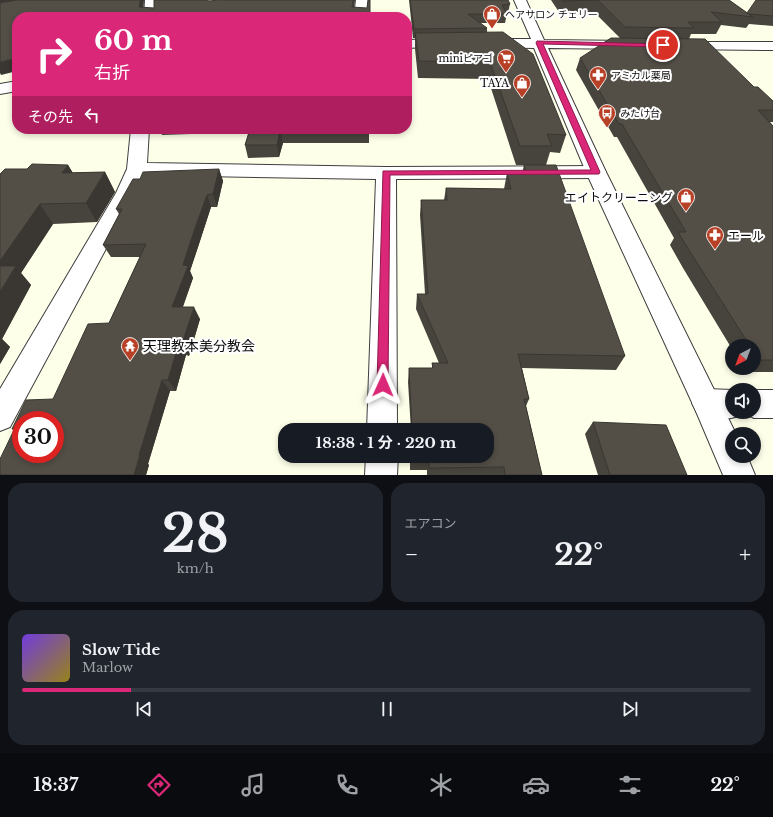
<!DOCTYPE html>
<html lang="ja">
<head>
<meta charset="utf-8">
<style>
	body { margin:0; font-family:"Libre Baskerville","Noto Sans JP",serif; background:#20242c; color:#f1f3f6; height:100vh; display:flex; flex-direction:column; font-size:15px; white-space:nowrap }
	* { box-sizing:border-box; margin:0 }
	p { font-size:13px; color:#9ea1a6 }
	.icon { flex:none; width:22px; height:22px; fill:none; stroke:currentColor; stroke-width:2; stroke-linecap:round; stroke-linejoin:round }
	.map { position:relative; height:475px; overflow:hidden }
	.side { display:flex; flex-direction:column; gap:8px; padding:8px; background:#0d0f14; flex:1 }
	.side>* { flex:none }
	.banner { position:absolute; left:12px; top:12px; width:400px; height:122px; border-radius:16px; box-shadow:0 2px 6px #0003; background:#db2777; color:#fff; overflow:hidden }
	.needle { width:26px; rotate:221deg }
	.controls { position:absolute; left:725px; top:339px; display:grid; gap:8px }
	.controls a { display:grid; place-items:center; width:36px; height:36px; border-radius:50%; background:#171b24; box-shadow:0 2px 6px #0003; font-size:20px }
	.speed { position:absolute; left:12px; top:411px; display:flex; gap:8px; font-size:20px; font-weight:700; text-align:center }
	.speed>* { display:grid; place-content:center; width:52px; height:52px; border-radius:50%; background:#171b24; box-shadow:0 2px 6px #0003; line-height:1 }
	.speed .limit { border:6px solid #d22; background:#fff; color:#111 }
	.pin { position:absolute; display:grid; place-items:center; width:34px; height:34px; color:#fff; margin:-17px; border:2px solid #fff; border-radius:50%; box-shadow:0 1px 4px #0007 }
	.me { position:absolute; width:44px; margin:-22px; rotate:1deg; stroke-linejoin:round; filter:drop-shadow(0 0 3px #0008) }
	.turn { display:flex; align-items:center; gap:14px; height:84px; padding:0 16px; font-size:18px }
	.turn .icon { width:52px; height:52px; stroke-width:2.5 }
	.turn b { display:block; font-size:28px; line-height:34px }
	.then { display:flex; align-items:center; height:38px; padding:0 16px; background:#0003; gap:8px; font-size:15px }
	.big { font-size:30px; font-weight:700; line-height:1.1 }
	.side .card { flex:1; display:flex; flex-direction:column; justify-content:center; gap:6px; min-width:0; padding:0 14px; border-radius:16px; background:#20242c }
	.side .dial { align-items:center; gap:0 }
	.dial b { font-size:52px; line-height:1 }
	.song { display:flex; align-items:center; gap:12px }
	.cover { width:48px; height:48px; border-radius:6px; background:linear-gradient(135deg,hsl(260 70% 55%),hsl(50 70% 35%)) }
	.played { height:4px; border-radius:2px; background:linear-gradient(90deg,#db2777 15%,#363941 15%) }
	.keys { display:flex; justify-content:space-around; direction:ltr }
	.heat { display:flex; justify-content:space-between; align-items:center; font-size:22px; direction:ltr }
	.side .tiles { flex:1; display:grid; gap:8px; grid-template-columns:1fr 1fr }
	.card:last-child { grid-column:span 2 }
	.trip { position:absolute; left:278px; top:423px; width:216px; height:40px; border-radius:16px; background:#171b24; box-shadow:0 2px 6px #0003; font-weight:700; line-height:40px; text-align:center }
	.tabs { display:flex; height:64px; justify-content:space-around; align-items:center; background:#090b0e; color:#9ea1a6 }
	.tabs .icon { width:28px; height:28px }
	.tabs .current { color:#db2777 }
	.tabs b { font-size:18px; color:#f1f3f6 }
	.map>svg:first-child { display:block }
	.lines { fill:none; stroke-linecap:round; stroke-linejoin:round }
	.minor-casing { stroke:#3e3e3e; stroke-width:2 }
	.tertiary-casing { stroke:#3e3e3e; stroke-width:2 }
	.minor { fill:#fff; fill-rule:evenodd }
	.tertiary { fill:#fff; fill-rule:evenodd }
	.wall { fill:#47443d }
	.shaded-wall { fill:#3a3732 }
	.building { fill:#534f47; stroke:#3a3732; fill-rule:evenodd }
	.route { fill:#db2777; stroke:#8e194d }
	.labels { text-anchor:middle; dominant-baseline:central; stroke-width:4; stroke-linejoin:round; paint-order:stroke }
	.far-poi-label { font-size:10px; fill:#0b0b0b; stroke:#fff; text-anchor:start }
	.poi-label { font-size:12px; fill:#0b0b0b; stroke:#fff; text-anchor:end }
	.near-poi-label { font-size:14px; fill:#0b0b0b; stroke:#fff; text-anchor:start }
</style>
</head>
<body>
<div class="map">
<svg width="773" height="475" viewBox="0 0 773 475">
	<rect width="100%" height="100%" fill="#feffe9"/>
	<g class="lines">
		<g class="minor-casing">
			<path id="minor" d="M145,0H157L156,17H144Z
				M356,0H368L366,17H354Z
				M131,129H149L147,163L386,167L596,166L603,168L606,172L603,176L596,178L396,179L397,430H367L376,179L144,175L136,193L10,427L0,431V389L116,193L127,169Z
				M707,389L732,390V412H754V390H773V418H754L743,412C733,423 709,418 697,413L692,403L697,393Z
				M366,456H398L397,475H365Z"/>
		</g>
		<g class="tertiary-casing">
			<path id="tertiary" d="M514,0H526L544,40L632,41L637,42L639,45L637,48L632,49L548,48L606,172L736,434H732V456H747L755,475H723L695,409L586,172L534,48L488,47L483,46L481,43L483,40L488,39H531Z
				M444,39L449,40L451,43L449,46L407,48V40Z
				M682,42H773V50L677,49L675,46L677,43Z
				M17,81V91L0,94V84Z"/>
		</g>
		<use href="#minor" class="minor"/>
		<use href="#tertiary" class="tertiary"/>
	</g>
	<path class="wall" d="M409,0H508L510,4L508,13L507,14L505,23H480L487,28V33L566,135L560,153L550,152L546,165H516L488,79L418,78L415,49V38H413Z
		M551,0H729L747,13L773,0V26L749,24L746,28L721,25L716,34H691L689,39L773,101V122H770L773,126V372H746L744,368H754V346H732V349L683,268L670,245L674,238L617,137H614L576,70L580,58L620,38L594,12H559Z
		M160,129H369V143H283L279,157L248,158L245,145L249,132L162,135Z
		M68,165L73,173L105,172L115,192L97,222L53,224L21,273L31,285L2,339L10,347L0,364V174L27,169Z
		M524,165L625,356L616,370L522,368L529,399L526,406L542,475H427V470H410V456H487V430H411L408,382L409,368H432V363H439L416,309L417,294H425L420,215L421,200H444L446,188L504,189L507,173L522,174Z
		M219,169L223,181L217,207H211L199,244L190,271L193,278L183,307L200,319L189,356L186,355L176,391H170L148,464L149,465L146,475H0L14,430L12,429L53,399L109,323L140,257H111L103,245L119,214L116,209L140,179Z
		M593,422L687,475H598L585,434Z"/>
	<path class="shaded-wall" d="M0,0H21L0,3Z
		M140,0H144L143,17L139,7Z
		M353,0H355L353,17L352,7Z
		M13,59L17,71L1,75L0,73V62Z
		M280,131L283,143L279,157L277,145Z
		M68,165L79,184L62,173Z
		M219,169L223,181L217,207L213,194Z
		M105,172L115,192L97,222L86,203Z
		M207,195L211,207L199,244L190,271L193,278L178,319L172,307L183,265L194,231Z
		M40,204L53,224L21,273L31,285L2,339L10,347L0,364V261Z
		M194,307L200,319L189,356L182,344Z
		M179,343L186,355L176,391L168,380Z
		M162,380L170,391L148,464L149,465L146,475H134L139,455Z"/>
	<path class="building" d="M17,0H140L139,7L154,8V0H208V1L220,0H353L352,7L367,8L368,0H370V17H17V90L13,59L0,62V3Z
		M410,0H508L510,4L502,5L507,14H468L487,28L414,29Z
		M561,0H729L753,17L711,12L722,22H688L694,28L625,27L598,0L562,1Z
		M756,0H773V16L749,14L747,13Z
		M503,32L533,54L566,135L547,134L552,146H520L490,62L419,61L415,33Z
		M611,38L705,39L754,87H758L773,101V110H758L773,126V360H759L754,352V346H750L692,255L678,232H686L622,124H619L580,58Z
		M250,129H369V130L280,131L277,145H245Z
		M32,164L68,165L62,173L105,172L86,203L40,204L0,261V174L5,169H27Z
		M524,165H556L625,356L518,354L529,399H524L542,475H505L504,467L429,468V458L411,459V456H487V430H412L409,368H433L432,363H448L417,294H428L421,200H447L446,188L511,189L507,173L527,174Z
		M219,169L213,194L207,195L194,231L183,265L188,266L172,307H194L182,344L179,343L168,380H162L139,455H140L134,475H0V459L15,428L12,429L26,400L53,399L88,324L109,323L146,244L103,245L122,209H116L133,179H140L143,172ZM21,420H55V454H21Z
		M0,266H16L0,292Z
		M593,422L666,425L687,475H610Z"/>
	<path class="route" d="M537,41L663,44L666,45L663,47L543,44L600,172L599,174L390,175L388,385L387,388L383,390L378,388L377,385L383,171L591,170L536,43Z"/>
	<defs>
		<g id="shop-pin" transform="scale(0.9)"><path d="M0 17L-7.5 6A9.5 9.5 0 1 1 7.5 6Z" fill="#b84026" stroke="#fff"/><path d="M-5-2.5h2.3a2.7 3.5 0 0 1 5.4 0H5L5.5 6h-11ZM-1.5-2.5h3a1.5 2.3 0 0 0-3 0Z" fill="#fff"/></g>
		<g id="supermarket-pin" transform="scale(0.9)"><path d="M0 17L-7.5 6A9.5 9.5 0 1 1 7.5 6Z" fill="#b84026" stroke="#fff"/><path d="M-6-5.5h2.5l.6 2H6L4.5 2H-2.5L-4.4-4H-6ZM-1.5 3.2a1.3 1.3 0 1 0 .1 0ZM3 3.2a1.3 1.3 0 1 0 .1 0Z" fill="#fff"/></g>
		<g id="pharmacy-pin" transform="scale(0.9)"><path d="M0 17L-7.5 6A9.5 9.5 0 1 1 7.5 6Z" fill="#b84026" stroke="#fff"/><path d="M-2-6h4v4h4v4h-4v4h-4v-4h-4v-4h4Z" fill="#fff"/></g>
		<g id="bus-pin" transform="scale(0.9)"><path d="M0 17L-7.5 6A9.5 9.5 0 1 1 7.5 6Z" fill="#b84026" stroke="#fff"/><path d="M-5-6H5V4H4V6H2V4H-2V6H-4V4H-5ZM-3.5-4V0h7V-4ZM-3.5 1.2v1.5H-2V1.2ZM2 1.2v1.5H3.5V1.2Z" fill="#fff"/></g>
		<g id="temple-pin" transform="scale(0.9)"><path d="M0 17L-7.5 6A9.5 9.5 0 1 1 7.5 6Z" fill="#b84026" stroke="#fff"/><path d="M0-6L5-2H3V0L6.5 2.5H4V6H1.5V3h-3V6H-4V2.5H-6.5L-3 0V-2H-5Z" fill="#fff"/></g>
	</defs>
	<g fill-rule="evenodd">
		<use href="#shop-pin" x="492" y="14"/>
		<use href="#supermarket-pin" x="506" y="58"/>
		<use href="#pharmacy-pin" x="598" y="75"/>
		<use href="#shop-pin" x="522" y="83"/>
		<use href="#bus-pin" x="607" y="113"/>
		<use href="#shop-pin" x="686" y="197"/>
		<use href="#pharmacy-pin" x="715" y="235"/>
		<use href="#temple-pin" x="130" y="346"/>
	</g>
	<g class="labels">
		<g class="far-poi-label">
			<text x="505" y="14">ヘアサロン チェリー</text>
			<text x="493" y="58" text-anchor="end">miniピアゴ</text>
			<text x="611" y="75">アミカル薬局</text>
			<text x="509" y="83" text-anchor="end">TAYA</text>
			<text x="620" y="113">みたけ台</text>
		</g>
		<g class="poi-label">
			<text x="673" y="197">エイトクリーニング</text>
			<text x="728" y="235" text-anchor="start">エール</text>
		</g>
		<g class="near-poi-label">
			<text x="143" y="346">天理教本美分教会</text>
		</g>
	</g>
</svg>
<div class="controls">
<a><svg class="needle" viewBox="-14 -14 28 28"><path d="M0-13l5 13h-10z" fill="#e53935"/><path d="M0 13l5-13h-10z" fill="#9ea1a6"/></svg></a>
<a><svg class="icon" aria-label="sound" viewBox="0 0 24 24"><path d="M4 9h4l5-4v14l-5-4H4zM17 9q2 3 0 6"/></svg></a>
<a><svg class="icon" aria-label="search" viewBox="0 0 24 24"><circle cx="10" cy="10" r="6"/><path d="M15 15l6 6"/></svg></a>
</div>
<div class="speed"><div class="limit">30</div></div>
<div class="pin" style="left:663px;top:45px;background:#d93025"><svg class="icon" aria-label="arrive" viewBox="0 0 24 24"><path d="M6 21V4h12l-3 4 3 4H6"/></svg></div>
<svg class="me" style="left:383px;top:385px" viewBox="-20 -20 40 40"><path d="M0-17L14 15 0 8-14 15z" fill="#db2777" stroke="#fff" stroke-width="4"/></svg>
<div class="trip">18:38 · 1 分 · 220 m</div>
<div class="banner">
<div class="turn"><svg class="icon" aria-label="right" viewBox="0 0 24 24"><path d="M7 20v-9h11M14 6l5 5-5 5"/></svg><div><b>60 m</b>右折</div></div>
<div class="then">その先<svg class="icon" aria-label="left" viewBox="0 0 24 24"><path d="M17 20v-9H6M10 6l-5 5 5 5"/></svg></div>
</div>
</div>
<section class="side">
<div class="tiles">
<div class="card dial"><b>28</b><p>km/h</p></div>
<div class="card"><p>エアコン</p>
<div class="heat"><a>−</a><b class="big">22°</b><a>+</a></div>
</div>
<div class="card">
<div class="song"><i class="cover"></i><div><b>Slow Tide</b><p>Marlow</p></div></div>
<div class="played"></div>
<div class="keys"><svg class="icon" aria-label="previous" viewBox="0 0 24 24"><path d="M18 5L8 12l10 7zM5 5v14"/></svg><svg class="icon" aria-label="pause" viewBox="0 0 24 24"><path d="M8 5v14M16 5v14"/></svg><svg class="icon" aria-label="next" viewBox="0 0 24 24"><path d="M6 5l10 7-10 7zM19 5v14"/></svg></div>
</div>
</div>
</section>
<nav class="tabs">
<b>18:37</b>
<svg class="icon current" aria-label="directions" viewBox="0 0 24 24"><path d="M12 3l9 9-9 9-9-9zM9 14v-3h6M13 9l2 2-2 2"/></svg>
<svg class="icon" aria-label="music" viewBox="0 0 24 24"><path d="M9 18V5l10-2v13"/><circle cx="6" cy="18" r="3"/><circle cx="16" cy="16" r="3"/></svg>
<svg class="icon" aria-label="phone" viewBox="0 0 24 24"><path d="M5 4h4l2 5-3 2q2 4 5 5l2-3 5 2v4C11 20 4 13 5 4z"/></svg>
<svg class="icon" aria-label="climate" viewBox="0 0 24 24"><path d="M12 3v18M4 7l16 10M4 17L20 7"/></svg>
<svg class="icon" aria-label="car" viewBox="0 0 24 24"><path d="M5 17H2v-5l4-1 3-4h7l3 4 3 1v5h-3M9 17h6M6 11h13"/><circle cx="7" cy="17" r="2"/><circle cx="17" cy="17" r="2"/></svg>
<svg class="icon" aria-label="filters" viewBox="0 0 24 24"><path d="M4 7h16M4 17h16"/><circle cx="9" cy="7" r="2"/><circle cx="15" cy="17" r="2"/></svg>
<b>22°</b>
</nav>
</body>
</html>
